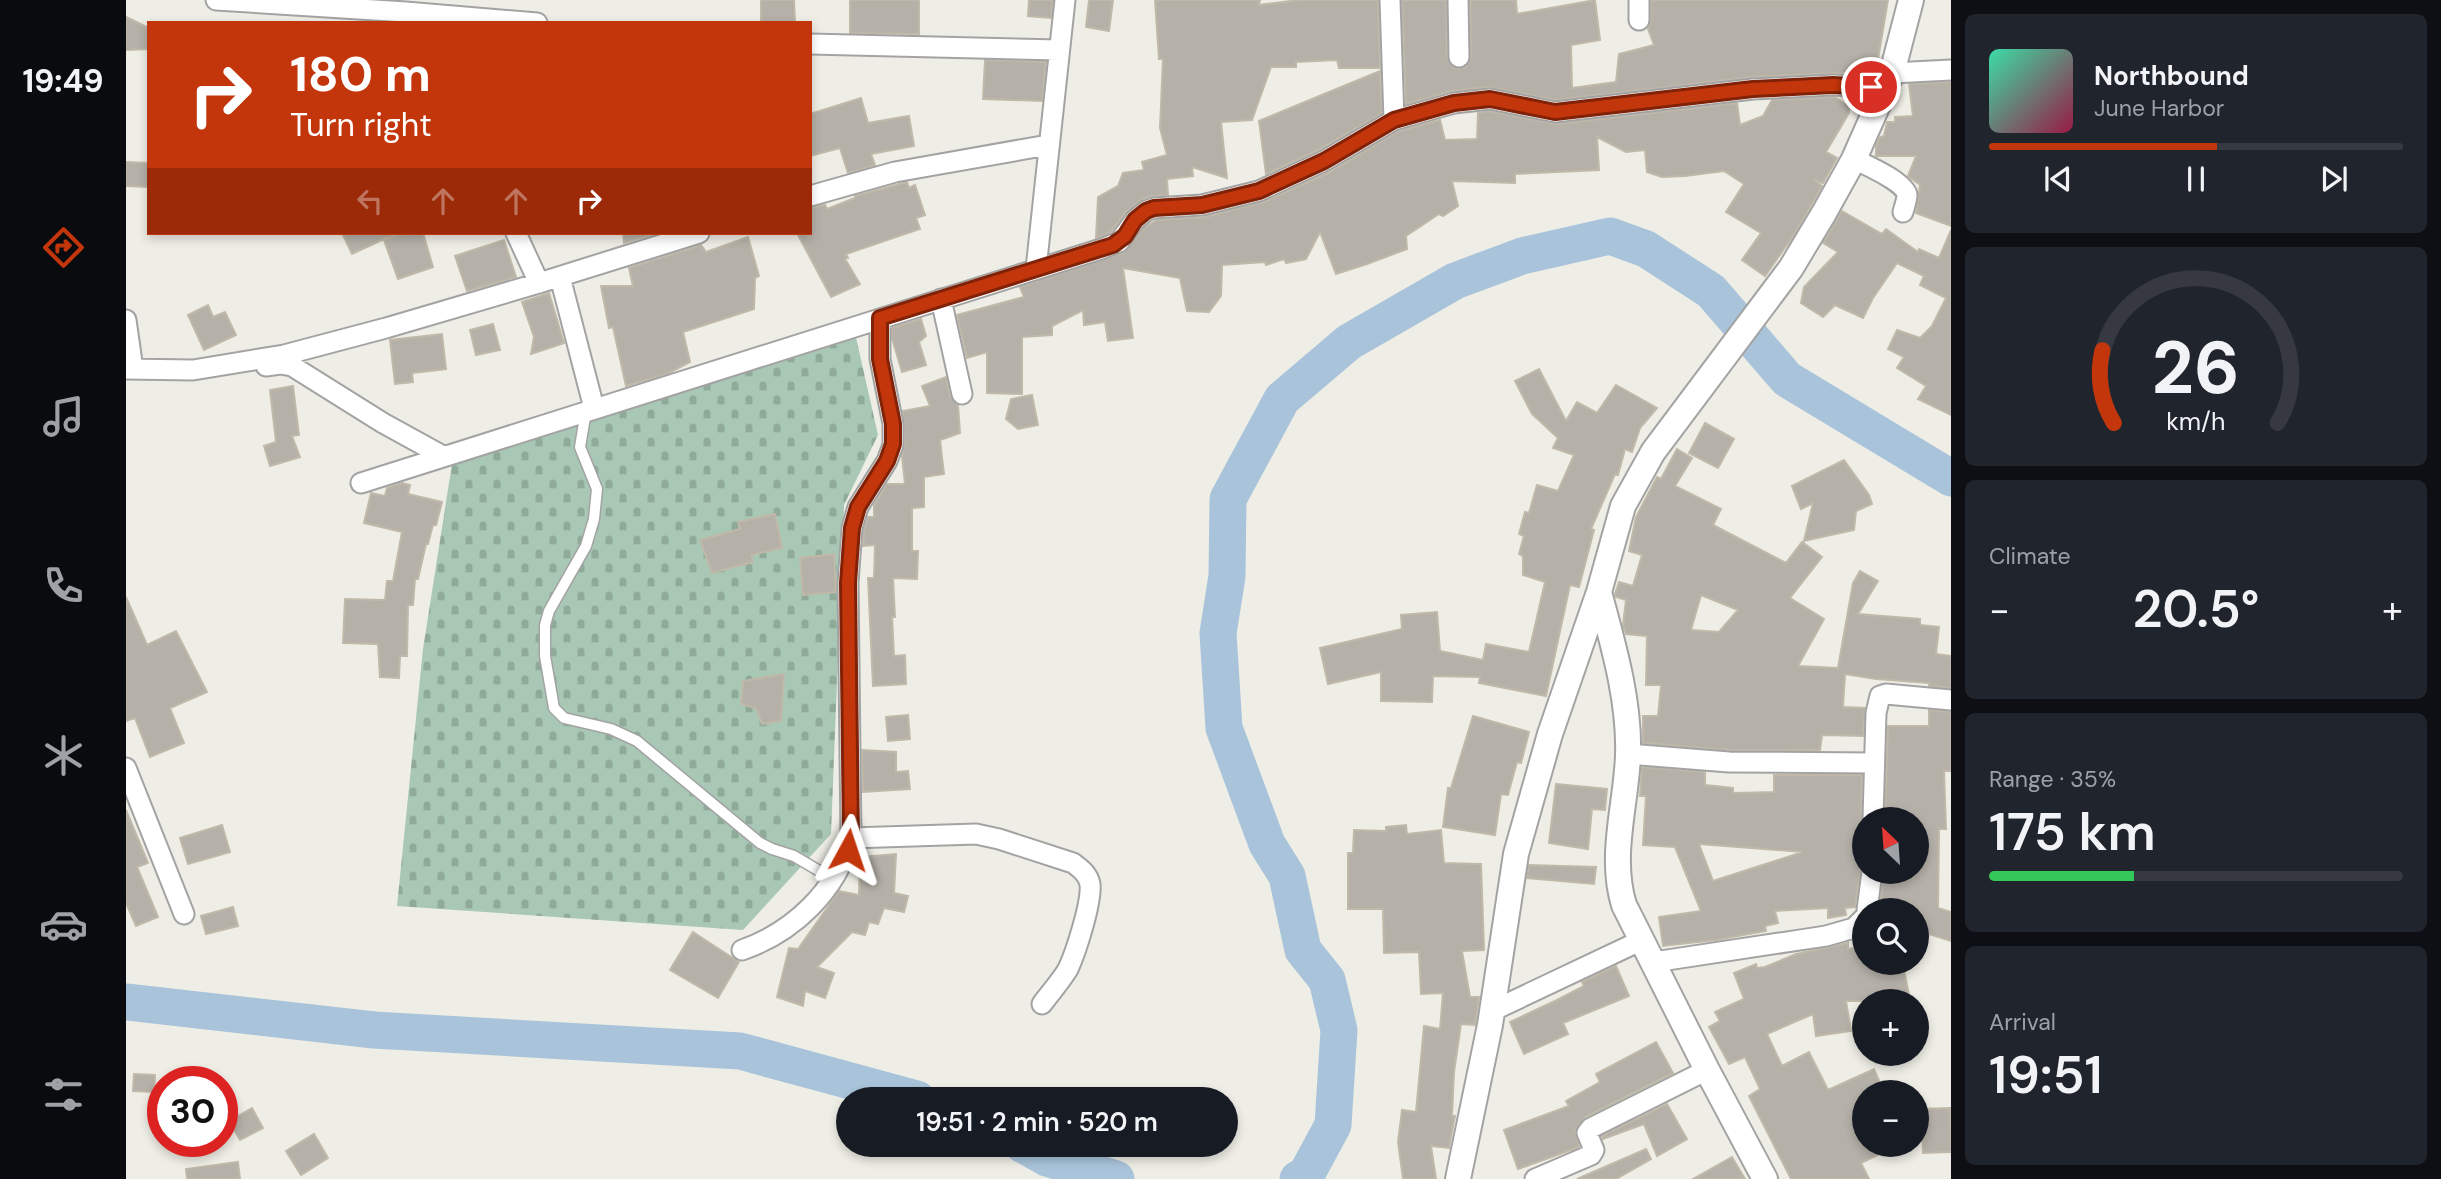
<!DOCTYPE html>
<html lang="en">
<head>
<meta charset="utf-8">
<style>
	body { margin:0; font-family:"DM Sans",sans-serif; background:#20242c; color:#f1f3f6; height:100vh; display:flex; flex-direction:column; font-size:26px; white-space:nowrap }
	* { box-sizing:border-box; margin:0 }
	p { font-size:23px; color:#9ea1a6 }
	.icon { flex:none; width:38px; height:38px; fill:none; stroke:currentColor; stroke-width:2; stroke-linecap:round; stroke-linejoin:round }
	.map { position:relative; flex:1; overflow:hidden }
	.details { display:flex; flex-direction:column; gap:14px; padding:14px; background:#0d0f14; width:490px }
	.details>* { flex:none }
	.hud { position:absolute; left:21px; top:21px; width:665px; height:214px; border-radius:0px; box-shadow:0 4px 10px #0003; background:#c3350b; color:#fff; overflow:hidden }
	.needle { width:46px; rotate:335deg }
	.controls { position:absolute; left:1726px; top:807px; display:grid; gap:14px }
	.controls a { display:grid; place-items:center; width:77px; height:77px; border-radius:50%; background:#171b24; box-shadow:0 4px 10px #0003; font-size:35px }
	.speed { position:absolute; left:21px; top:1066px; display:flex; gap:14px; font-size:35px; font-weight:700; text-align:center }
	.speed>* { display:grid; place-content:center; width:91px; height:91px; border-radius:50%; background:#171b24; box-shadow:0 4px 10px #0003; line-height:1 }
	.speed .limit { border:10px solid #d22; background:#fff; color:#111 }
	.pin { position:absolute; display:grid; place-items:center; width:60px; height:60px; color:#fff; margin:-30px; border:4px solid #fff; border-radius:50%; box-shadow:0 2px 7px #0007 }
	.me { position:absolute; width:77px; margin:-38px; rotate:5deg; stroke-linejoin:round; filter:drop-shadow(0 0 5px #0008) }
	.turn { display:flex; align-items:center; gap:24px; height:147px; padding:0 28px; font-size:32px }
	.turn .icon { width:91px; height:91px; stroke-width:2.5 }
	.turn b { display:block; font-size:49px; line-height:60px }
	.lanes { display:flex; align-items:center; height:66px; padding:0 28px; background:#0003; justify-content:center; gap:35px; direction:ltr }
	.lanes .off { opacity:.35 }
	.big { font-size:52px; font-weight:600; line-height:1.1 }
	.details .widget { flex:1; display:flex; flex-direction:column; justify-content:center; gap:10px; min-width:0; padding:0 24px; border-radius:10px; background:#20242c }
	.details .dial { align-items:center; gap:0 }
	.dial svg { height:182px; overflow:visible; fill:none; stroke:#363941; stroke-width:7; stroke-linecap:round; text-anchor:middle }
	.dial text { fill:#f1f3f6; stroke:none }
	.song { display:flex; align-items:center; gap:21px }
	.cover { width:84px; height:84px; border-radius:10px; background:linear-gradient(135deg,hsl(160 70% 55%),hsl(340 70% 35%)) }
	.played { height:7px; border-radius:4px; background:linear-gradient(90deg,#c3350b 55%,#363941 55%) }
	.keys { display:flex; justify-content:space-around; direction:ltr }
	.heat { display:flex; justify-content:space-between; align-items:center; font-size:38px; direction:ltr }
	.charge { height:10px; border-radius:5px; background:linear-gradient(90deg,#34c759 35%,#363941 0) }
	.trip { position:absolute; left:710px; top:1087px; width:402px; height:70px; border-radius:35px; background:#171b24; box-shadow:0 4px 10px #0003; font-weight:600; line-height:70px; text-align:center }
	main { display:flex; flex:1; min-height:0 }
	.menu { display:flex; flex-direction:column; width:126px; justify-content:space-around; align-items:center; background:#090b0e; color:#9ea1a6 }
	.menu .icon { width:49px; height:49px }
	.menu .current { color:#c3350b }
	.menu b { font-size:32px; color:#f1f3f6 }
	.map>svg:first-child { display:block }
	.cemetery { fill:url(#cemetery-stones) }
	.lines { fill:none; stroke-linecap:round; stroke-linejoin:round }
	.river { stroke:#a9c4da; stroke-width:37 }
	.building { fill:#b5b1a9; stroke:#c0b9a9; stroke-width:2; fill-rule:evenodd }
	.service-casing { stroke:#a3a3a3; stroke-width:13 }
	.minor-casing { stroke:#a3a3a3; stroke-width:23 }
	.tertiary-casing { stroke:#a3a3a3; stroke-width:28 }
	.service { stroke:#fff; stroke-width:10 }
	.minor { stroke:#fff; stroke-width:19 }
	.tertiary { stroke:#fff; stroke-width:24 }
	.route-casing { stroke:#7f2207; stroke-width:18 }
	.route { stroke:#c3350b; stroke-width:12 }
</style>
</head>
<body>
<main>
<nav class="menu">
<b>19:49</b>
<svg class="icon current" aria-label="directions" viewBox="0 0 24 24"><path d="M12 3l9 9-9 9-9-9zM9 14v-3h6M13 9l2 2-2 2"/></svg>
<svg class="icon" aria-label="music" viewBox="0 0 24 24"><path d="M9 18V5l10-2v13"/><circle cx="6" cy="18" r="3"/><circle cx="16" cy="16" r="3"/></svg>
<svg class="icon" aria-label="phone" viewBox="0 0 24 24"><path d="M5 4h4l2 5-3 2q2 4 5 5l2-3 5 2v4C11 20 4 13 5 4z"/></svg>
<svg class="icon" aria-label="climate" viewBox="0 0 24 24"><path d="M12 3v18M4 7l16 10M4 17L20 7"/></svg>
<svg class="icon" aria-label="car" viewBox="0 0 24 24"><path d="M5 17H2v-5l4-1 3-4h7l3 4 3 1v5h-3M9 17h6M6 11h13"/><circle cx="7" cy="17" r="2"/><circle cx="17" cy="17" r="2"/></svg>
<svg class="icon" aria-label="filters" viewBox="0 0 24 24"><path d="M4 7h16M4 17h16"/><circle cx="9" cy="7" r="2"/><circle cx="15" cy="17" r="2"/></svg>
</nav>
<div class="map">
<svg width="1825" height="1179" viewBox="0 0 1825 1179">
	<defs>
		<pattern id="cemetery-stones" width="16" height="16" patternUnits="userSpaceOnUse" patternTransform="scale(1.75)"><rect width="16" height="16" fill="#a8c7b4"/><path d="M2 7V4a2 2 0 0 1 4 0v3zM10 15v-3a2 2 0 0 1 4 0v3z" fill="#90aa9a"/></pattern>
	</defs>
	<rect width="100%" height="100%" fill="#efeee6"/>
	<path class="cemetery" d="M729,333L752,435L718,505L705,834L617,930L271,906L297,649L326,464Z"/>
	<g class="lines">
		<path class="river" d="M0,1002L248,1030L614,1051L791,1099
			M896,1144L921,1158L990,1179
			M1172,1179L1180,1175L1207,1125L1213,1030L1201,980L1177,950L1161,876L1141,844L1098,728L1092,633L1101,576L1102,499L1156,399L1223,342L1329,281L1396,256L1484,236L1520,249L1585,291L1661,379L1825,478"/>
	</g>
	<path class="building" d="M635,0H668L669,23H635Z
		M724,0H793V34L724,33Z
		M903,0H927L925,18L902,16Z
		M963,0H987L983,31L960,27Z
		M1029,0H1134L1133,5L1173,0H1252L1254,68H1213L1211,60L1170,62V67H1145L1126,120L1095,122L1101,178L1066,167L1067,176L1041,179L1042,195L1024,196L1013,201L999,213L985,232L970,238L972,197L992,186L997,173L1018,170L1016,162L1041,155L1034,128L1037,59H1033Z
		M1276,0H1320L1321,58L1327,67L1333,69L1340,67L1345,57L1344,0H1390L1391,14L1469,0L1474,40L1445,45L1446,88L1490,82L1493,54L1528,45L1522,29L1525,20V0H1762L1750,71L1626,77L1430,100L1363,87L1325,91L1280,104Z
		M0,17L23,28V49L0,50Z
		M859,60L920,62L916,101L857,99Z
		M1254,71L1256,113L1192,150L1140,174L1133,121Z
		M1825,82V226L1790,213L1794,185L1782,176L1790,156H1750V146L1754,137L1758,136L1761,122H1769V117L1787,116L1783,84Z
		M1709,97L1723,107V113L1700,152L1711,158L1697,183L1688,180L1696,186L1668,235L1639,276L1616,260L1635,233L1600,212L1618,184L1598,171L1559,176L1536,177L1521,172L1519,150L1500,152L1471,137L1473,170L1389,174V183L1326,181L1332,206L1317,216L1313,214L1280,236L1281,249L1241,264L1210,274L1194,232L1180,259L1160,263L1158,259L1140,265L1139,262L1096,265L1095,296L1083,312L1061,311L1054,278L997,268L1007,338L982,341L979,322L958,325L957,310L926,326V335L896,337V394L861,393V352L841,358L831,315L898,297L894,287L997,253L1018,228L1031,220L1079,217L1138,202L1204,172L1273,131L1314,120L1319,140L1351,139L1352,113L1363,111L1430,124L1611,103L1614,125L1637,116L1646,100Z
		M735,98L742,123L783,116L788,146L745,154L749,165L722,173L714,148L684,156V114Z
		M0,162L23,163V187L0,186Z
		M781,182L783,188L789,185L799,215L790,218L794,229L720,254L722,258L719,259L734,284L705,297L671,233H684V208L699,205L701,209L729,198V196Z
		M1716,211L1756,234L1760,229L1792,252L1793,249L1813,258L1825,230V415L1792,399L1800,386L1771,368L1778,357L1762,349L1771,330L1794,338L1806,326L1820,298L1794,285L1798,276L1771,263L1747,298L1737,318L1709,305L1697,317L1675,303L1678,287L1712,252L1697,243Z
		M216,233H271L226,254Z
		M278,233H297L307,267L272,279L258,240Z
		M497,233H528V234L498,243Z
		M622,237L633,276L629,278L628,309L557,332L564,362L543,373L500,386L487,327L483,328L475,286H507L503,268L575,245L580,252Z
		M378,240L390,277L341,291L329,256Z
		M423,293L438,343L405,354L408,337L396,302Z
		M82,305L87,317L99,312L110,335L78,350L62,315Z
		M795,319L800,336L793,342L800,365L776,372L766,338V328Z
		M367,324L374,350L350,355L344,330Z
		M316,334L320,369L286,373L287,382L269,384L264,340Z
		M1413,369L1440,421L1451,402L1471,413L1490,385L1531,408L1514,428L1506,452L1499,449L1492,475L1489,474L1465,529L1468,530L1453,587L1444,585L1420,696L1353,683L1354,677L1307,676L1306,702L1255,701V672L1202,684L1194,648L1276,629L1275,615L1311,612L1314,651L1357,660L1360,644L1403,652L1419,582L1397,575V556L1393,554L1398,536L1393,534L1399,512L1403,513L1411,485L1432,491L1448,455L1427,448L1432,438L1406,414L1389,381Z
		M820,377L824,397L832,405L834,433L814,440L818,474L798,477V507L786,508V551H792L791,579L767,578L769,617H766L768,656L779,655L780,684L747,686L742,578H748L749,545L737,546L738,530L742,517H748V505L761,484H779L776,456L779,445L777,411L804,406L796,386Z
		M167,386L173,435L166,436L174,457L144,466L138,446L150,442L144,390Z
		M906,395L912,425L892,429L880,419L885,399Z
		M1579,423L1608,439L1592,468L1563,453Z
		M1551,449L1566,458L1549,486L1595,509L1587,525L1660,563L1676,542L1696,557L1664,598L1698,619L1672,666L1712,668L1727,583L1734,571L1752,581L1732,614L1794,619V625L1813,627L1810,654L1825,656V688L1803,686V683L1750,679L1719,674L1717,707L1739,708L1737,736L1696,735L1694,750H1604L1517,743V716H1532L1535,685H1520L1521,636L1500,634L1497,625L1500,600L1490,597L1489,594L1493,582L1507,586L1516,555L1503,551L1510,517L1531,477L1535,479ZM1575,595L1612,610L1593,632L1565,630Z
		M1718,460L1743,495L1746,504L1730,511L1728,530L1678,541L1687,503L1675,509L1666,486Z
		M276,483L284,485L282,494L316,502L310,525H307L302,544H300L292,579H289L287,605H282L281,656H274L273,678L254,677L252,644L217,643L219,599L259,600L261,581H267L276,532L238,523L245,493L259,496L261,488Z
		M649,514L656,548L625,555L627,562L586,573L574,540L614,529L612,522Z
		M708,554L710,592L677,595L674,558Z
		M0,597L21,645L50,631L81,692L44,708L58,743L24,757L9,718L0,721Z
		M658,674L655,721L636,724L630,708L615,704L617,681Z
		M1803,710L1825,712V771H1818L1820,829H1813L1812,908L1825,912V941L1790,930V910H1759V906H1754L1758,872H1790V819H1759L1762,726H1803Z
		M782,715L784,739L762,741L760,717Z
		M1347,716L1403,732L1395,763L1391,762L1382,795L1375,794L1369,835L1317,827L1322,788H1325Z
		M736,750L770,752V772L782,771L784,789L737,792Z
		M1516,767L1579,772V785L1607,788V793L1648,792V775H1736L1735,819L1738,827V863L1734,870L1729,907L1719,908L1720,915L1702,918V908L1649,911L1652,923L1639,926L1640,931L1590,940L1537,946L1533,917L1575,911L1549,847L1517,845L1520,796H1514ZM1573,844L1677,852L1587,881Z
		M1430,784L1481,789L1479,810L1466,809L1462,849L1423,843Z
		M0,810L22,863L11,867L32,917L10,926L0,903Z
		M96,825L104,852L62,864L54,838Z
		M1280,825L1281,834L1315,830L1318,863L1355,864L1358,950L1336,951L1344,997H1353L1349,1025L1335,1024L1328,1072L1326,1116H1329L1323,1148L1305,1146L1310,1179H1277L1272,1142L1276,1110L1290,1112L1298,1026L1314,1029L1317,993L1295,994L1293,952L1258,953L1257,909H1222V853H1227L1228,830L1260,831V827Z
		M770,854L768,893L782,896L778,912L758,908L752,924L743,922L739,935L726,932L691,967L708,973L699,998L679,991L677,1006L651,997L663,948L672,949L713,891L733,895L734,857Z
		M1403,865L1470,867L1468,884L1401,878Z
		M107,907L112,926L80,934L75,916Z
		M567,932L613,962L592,998L544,970Z
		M1722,943V949L1738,946V962H1771L1772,966L1777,965L1783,995L1752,1001H1720L1725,1031L1690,1036L1687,1014L1641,1034L1656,1066L1683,1052L1702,1090L1748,1069L1758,1092H1738V1144H1774L1735,1163L1743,1179H1665L1623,1096L1634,1089L1619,1057L1603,1064L1583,1027L1594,1021L1589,1012L1618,999L1608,973L1630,964L1631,968L1639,967L1670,954Z
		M1490,966L1503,996L1437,1023L1442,1034L1398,1054L1384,1022L1431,1000L1458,986L1456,982Z
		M1530,1042L1547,1073L1459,1117L1449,1131L1453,1147L1392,1169L1378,1130L1443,1106L1440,1101L1474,1082L1470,1074Z
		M8,1074L29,1075L28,1092L7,1091Z
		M1541,1104L1561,1139L1531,1156L1518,1124L1477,1139L1476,1136Z
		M126,1108L137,1128L114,1140L103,1121Z
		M1824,1108L1825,1152L1797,1153L1795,1109Z
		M188,1134L202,1158L175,1175L160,1151Z
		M1520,1149L1525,1159L1490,1179H1451Z
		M1606,1157L1619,1179H1567Z
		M112,1162L114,1179H61L60,1169Z"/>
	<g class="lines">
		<g class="service-casing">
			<path id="service" d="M460,411L454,447L471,489L468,519L460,546L423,611L419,625V656L428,708L438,718L485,729L511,741L634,843L646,849L668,856L707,879"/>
		</g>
		<g class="minor-casing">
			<path id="minor" d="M90,0L280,12L411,23
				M1264,0L1268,120
				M1332,0L1333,57
				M1513,0V20
				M684,44L933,50
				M1766,73L1825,70
				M1728,159C1740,165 1779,182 1781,195C1781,200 1778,208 1777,212
				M684,196L769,172L922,145
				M390,233L413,283
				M910,269L939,0
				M434,277L468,408
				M815,299L836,394
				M0,320L7,369
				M140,366L154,364L166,366L257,423L317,456
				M0,369L67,370L158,355L260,328L413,283L573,233
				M235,483L975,249L993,242L1009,220L1020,211L1028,208L1076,205L1133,191L1198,161L1268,120L1328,103L1364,99L1429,112L1627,89L1707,85L1760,87
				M1502,754L1603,762L1748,763
				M0,768L58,914
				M1747,819L1750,713L1754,696L1760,694L1825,700
				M725,838L850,834L873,839L947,863C955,869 962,874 964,884C966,902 950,952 942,969C935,981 924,993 916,1004
				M1741,910L1746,872
				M616,950C667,932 710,892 725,838L722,583L726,528L732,507L761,461L767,445V424L754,359V319
				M1528,962L1700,936L1728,928L1738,918
				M1366,1011L1516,940
				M1409,1179L1465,1155L1468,1150L1461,1133L1465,1128L1581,1070"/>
		</g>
		<g class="tertiary-casing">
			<path id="tertiary" d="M1473,592C1487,644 1504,701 1502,756C1500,806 1483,856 1498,905L1581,1070L1639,1179
				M1332,1179L1364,1025L1390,854L1424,734L1473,592L1497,506L1527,452L1665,268L1698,213L1728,159L1766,73L1785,0"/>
		</g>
		<use href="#service" class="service"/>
		<use href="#minor" class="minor"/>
		<use href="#tertiary" class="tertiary"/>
	</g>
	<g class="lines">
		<g class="route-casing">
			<path id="route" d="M722,850L725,838L722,583L726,528L732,507L761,461L767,444V424L754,359V318L987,245L999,236L1009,220L1020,211L1028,208L1076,205L1133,191L1198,161L1268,120L1328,103L1364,99L1429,112L1627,89L1707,85L1745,87"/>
		</g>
		<use href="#route" class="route"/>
	</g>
</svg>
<div class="controls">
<a><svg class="needle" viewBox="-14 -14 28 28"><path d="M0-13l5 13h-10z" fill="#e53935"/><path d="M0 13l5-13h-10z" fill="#9ea1a6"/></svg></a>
<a><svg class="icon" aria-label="search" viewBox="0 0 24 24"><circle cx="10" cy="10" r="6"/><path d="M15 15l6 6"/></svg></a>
<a>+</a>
<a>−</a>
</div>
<div class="speed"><div class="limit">30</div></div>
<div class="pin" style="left:1745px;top:87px;background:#d93025"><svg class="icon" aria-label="arrive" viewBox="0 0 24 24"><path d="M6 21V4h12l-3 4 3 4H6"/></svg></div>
<svg class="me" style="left:722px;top:850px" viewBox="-20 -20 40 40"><path d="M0-17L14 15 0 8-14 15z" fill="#c3350b" stroke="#fff" stroke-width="4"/></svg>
<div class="trip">19:51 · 2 min · 520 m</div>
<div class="hud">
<div class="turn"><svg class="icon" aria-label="right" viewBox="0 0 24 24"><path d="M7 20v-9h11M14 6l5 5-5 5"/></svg><div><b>180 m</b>Turn right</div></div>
<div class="lanes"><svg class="icon off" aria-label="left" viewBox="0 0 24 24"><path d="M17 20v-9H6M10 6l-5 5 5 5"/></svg><svg class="icon off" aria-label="ahead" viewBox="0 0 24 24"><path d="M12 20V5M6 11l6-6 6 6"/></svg><svg class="icon off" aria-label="ahead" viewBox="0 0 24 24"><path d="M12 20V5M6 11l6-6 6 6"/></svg><svg class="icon" aria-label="right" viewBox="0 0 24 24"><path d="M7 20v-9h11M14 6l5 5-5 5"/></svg></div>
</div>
</div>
<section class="details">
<div class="widget">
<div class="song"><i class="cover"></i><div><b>Northbound</b><p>June Harbor</p></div></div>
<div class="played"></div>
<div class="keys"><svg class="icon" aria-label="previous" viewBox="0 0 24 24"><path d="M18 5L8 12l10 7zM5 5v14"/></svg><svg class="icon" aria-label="pause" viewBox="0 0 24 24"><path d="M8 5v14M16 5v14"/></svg><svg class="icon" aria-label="next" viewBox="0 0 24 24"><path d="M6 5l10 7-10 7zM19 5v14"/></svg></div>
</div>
<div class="widget dial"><svg viewBox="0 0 100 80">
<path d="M14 69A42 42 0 1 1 86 69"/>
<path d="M14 69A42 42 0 0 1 9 37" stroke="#c3350b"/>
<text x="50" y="56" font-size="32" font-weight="700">26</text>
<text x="50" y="72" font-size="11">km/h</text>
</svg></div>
<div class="widget"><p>Climate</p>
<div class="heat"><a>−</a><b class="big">20.5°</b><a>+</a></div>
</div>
<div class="widget"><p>Range · 35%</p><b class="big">175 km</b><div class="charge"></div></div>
<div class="widget"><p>Arrival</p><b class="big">19:51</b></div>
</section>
</main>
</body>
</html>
